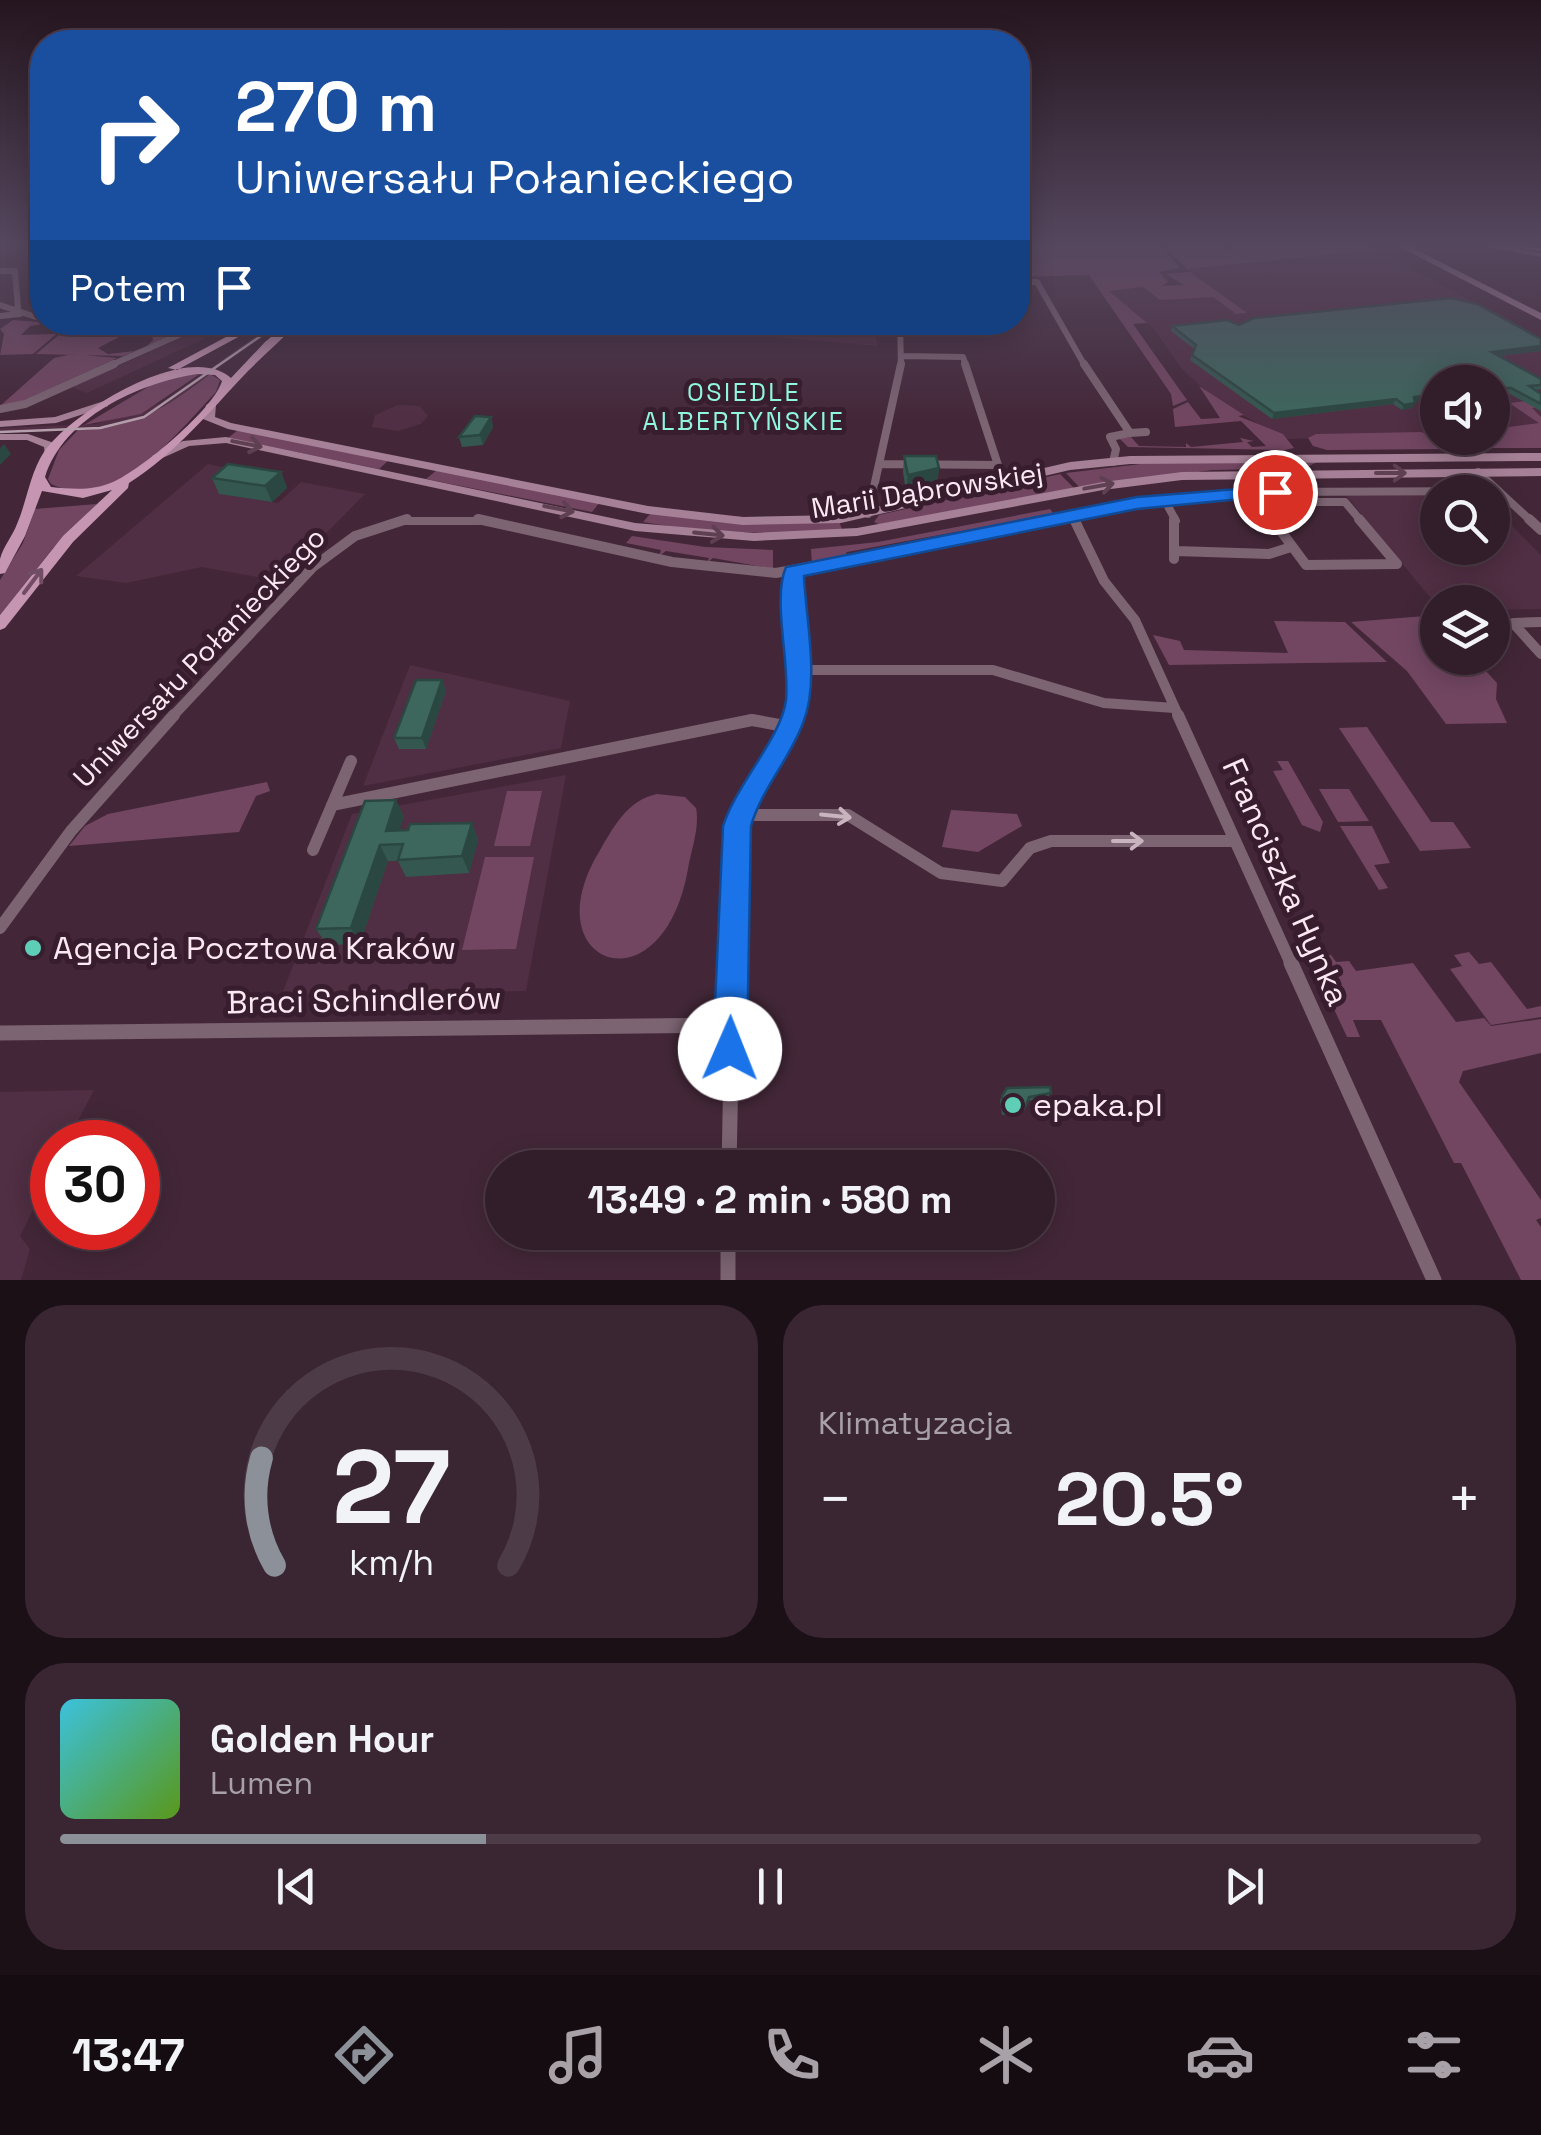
<!DOCTYPE html>
<html lang="pl">
<head>
<meta charset="utf-8">
<style>
	body { margin:0; font-family:"Space Grotesk",sans-serif; background:#3a2632; color:#f1f3f6; height:100vh; display:flex; flex-direction:column; font-size:38px; white-space:nowrap }
	* { box-sizing:border-box; margin:0 }
	p { font-size:32px; color:#a8a2a8 }
	.icon { flex:none; width:55px; height:55px; fill:none; stroke:currentColor; stroke-width:2; stroke-linecap:round; stroke-linejoin:round }
	.map { position:relative; height:1280px; overflow:hidden }
	.details { display:flex; flex-direction:column; gap:25px; padding:25px; background:#1c1017; flex:1 }
	.details>* { flex:none }
	.banner { position:absolute; left:30px; top:30px; width:1000px; height:305px; border-radius:40px; box-shadow:0 5px 25px #0003,0 0 0 2px #4d3b47; background:#1a4fa0; color:#fff; overflow:hidden }
	.tools { position:absolute; left:1420px; top:365px; display:grid; gap:20px }
	.tools a { display:grid; place-items:center; width:90px; height:90px; border-radius:50%; background:#321d2a; box-shadow:0 5px 25px #0003,0 0 0 2px #4d3b47; font-size:50px }
	.speed { position:absolute; left:30px; top:1120px; display:flex; gap:20px; font-size:50px; font-weight:700; text-align:center }
	.speed>* { display:grid; place-content:center; width:130px; height:130px; border-radius:50%; background:#321d2a; box-shadow:0 5px 25px #0003,0 0 0 2px #4d3b47; line-height:1 }
	.speed .limit { border:15px solid #d22; background:#fff; color:#111 }
	.pin { position:absolute; display:grid; place-items:center; width:85px; height:85px; color:#fff; margin:-42px; border:5px solid #fff; border-radius:50%; box-shadow:0 2px 10px #0007 }
	.me { position:absolute; width:110px; margin:-55px; rotate:1deg; stroke-linejoin:round; filter:drop-shadow(0 0 8px #0008) }
	.turn { display:flex; align-items:center; gap:35px; height:210px; padding:0 40px; font-size:45px }
	.turn .icon { width:130px; height:130px; stroke-width:2.5 }
	.turn b { display:block; font-size:70px; line-height:85px }
	.then { display:flex; align-items:center; height:95px; padding:0 40px; background:#0003; gap:20px; font-size:38px }
	.big { font-size:75px; font-weight:800; line-height:1.1 }
	.details .card { flex:1; display:flex; flex-direction:column; justify-content:center; gap:15px; min-width:0; padding:0 35px; border-radius:40px; background:#3a2632 }
	.details .dial { align-items:center; gap:0 }
	.dial svg { height:260px; overflow:visible; fill:none; stroke:#4d3b47; stroke-width:7; stroke-linecap:round; text-anchor:middle }
	.dial text { fill:#f1f3f6; stroke:none }
	.song { display:flex; align-items:center; gap:30px }
	.cover { width:120px; height:120px; border-radius:15px; background:linear-gradient(135deg,hsl(190 70% 55%),hsl(90 70% 35%)) }
	.played { height:10px; border-radius:5px; background:linear-gradient(90deg,#8c9099 30%,#4d3b47 30%) }
	.keys { display:flex; justify-content:space-around; direction:ltr }
	.heat { display:flex; justify-content:space-between; align-items:center; font-size:55px; direction:ltr }
	.details .tiles { flex:1; display:grid; gap:25px; grid-template-columns:1fr 1fr }
	.card:last-child { grid-column:span 2 }
	.trip { position:absolute; left:485px; top:1150px; width:570px; height:100px; border-radius:50px; background:#321d2a; box-shadow:0 5px 25px #0003,0 0 0 2px #4d3b47; font-weight:800; line-height:100px; text-align:center }
	.tab-bar { display:flex; height:160px; justify-content:space-around; align-items:center; background:#140c11; color:#a8a2a8 }
	.tab-bar .icon { width:70px; height:70px }
	.tab-bar .current { color:#8c9099 }
	.tab-bar b { font-size:45px; color:#f1f3f6 }
	.map>svg:first-child { display:block }
	.built { fill:#502e43 }
	.green { fill:#724661 }
	.lines { fill:none; stroke-linecap:round; stroke-linejoin:round }
	.street-far4 { stroke:#7c6472; stroke-width:6 }
	.street-far3 { stroke:#7c6472; stroke-width:8 }
	.street-far2 { stroke:#7c6472; stroke-width:10 }
	.street-far1 { stroke:#7c6472; stroke-width:12 }
	.street { stroke:#7c6472; stroke-width:15 }
	.secondary { fill:#a58096; fill-rule:evenodd }
	.primary { fill:#c595b1; fill-rule:evenodd }
	.tram { stroke:#b59eac; stroke-width:2.5 }
	.wall { fill:#345850 }
	.shaded-wall { fill:#2b4741 }
	.building { fill:#3d665d; stroke:#2b4741; stroke-width:2.5 }
	.oneway { stroke:#5e4052 }
	.oneway2 { stroke:#704d62 }
	.oneway3 { stroke:#c8b3bf }
	.route { fill:#1a73e8; stroke:#114b97; stroke-width:2.5 }
	.poi-dot { fill:#5eceb7; stroke:#381d2e; stroke-width:4 }
	.labels { text-anchor:middle; dominant-baseline:central; stroke-width:10; stroke-linejoin:round; paint-order:stroke }
	.far-neighbourhood-label { font-size:25px; letter-spacing:2.5px; fill:#91f6df; stroke:#381d2e }
	.street-label { font-size:28px; fill:#fbe8f3; stroke:#381d2e }
	.near-street-label { font-size:32px; fill:#fbe8f3; stroke:#381d2e }
	.near-poi-label { font-size:32px; fill:#fbe8f3; stroke:#381d2e; text-anchor:start }
</style>
</head>
<body>
<div class="map">
<svg width="1541" height="1280" viewBox="0 0 1541 1280">
	<rect width="100%" height="100%" fill="#432738"/>
	<path class="built" d="M1376,250L1541,338V424L1493,431L1492,382H1438L1437,436L1285,439L1216,400L1182,369L1153,328L1108,291L1144,287L1160,300L1213,297L1185,269Z
		M213,323H238L87,393L72,387Z
		M274,323H284L232,356L169,406L145,418L96,429L0,433V428L96,424L161,403Z
		M730,323H873L878,346L726,333Z
		M398,405L420,406L428,416L421,424L398,431L372,427L375,415Z
		M208,464L246,472L221,494L278,503L301,482L365,494L279,581L202,567L126,583L76,576Z
		M1345,494L1437,495L1438,548H1492L1493,507L1541,555V609L1493,610L1492,602H1438L1437,606Z
		M410,665L570,701L561,748L363,786Z
		M566,775L526,991L282,994L352,814Z
		M94,1090L67,1142H52V1172L20,1236L30,1249L21,1280H0V1092Z"/>
	<path class="green" d="M1018,243H1158L1180,268L1159,272L1168,282L1161,286L1184,285L1166,274L1190,272L1247,313L1231,314L1235,313L1213,297L1160,300L1143,287L1109,291L1147,323L1133,324L1187,400L1173,406L1171,394L1089,275L1018,277Z
		M1161,243H1221L1229,252L1235,250L1230,243H1363L1376,250L1187,269Z
		M13,320L51,323L30,326L21,335L53,334L62,326H51L68,324L33,354L0,355L4,334L0,329Z
		M72,324C79,333 146,330 171,336L147,346L153,340L152,335L125,334L98,348L108,354L135,351L123,356L36,354Z
		M72,354L117,358L22,401L0,406L54,358Z
		M201,373L141,414L84,425L158,381Z
		M210,374L220,380L216,392C179,431 114,515 51,484L48,479L59,450L78,430C133,428 167,408 210,374Z
		M1199,386L1244,415L1238,416L1283,434L1294,448L1285,450L1128,447L1120,439L1131,437L1139,446L1186,447V443L1191,447L1243,442L1240,438L1254,441L1247,442L1252,447L1266,446L1241,421L1175,427L1173,409L1188,402L1201,419L1220,418Z
		M1541,399V407L1532,408L1541,417V448H1461L1448,438H1492L1493,429L1539,423L1509,403Z
		M238,430L389,460L379,469L228,438Z
		M1421,432L1438,438L1447,449L1327,450L1313,446L1308,438L1316,434Z
		M1317,462L1305,468L1212,470L1080,488L1066,473L1149,463Z
		M437,470L600,502L592,512L426,479Z
		M1060,474L1075,489L881,525L874,522L879,515Z
		M97,504L53,548L0,615V580L23,543L35,509Z
		M1050,509L1054,514L847,552L843,558L812,565L811,549L878,542Z
		M651,513L839,521L843,532C775,534 710,534 643,522Z
		M632,536L705,547L773,550V569L713,558L707,563L709,558L666,551L659,556L661,550L626,543Z
		M1437,615L1438,658H1474L1497,683L1496,699L1507,723L1446,724L1407,671L1351,622Z
		M1274,621L1345,622L1387,662L1169,665L1153,635L1180,641L1184,650L1288,653Z
		M1367,727L1431,822H1453L1471,848L1420,851L1339,728Z
		M1277,761H1288L1323,822L1320,832L1302,825L1273,771L1283,770Z
		M267,782L270,791L256,796L239,832L69,846L85,826L108,814Z
		M1319,789H1349L1369,821L1338,822Z
		M507,791H542L530,846H494Z
		M657,794L685,797L696,808C700,827 691,850 688,869C662,1014 531,964 599,852C613,828 627,800 657,794Z
		M951,810L1017,814L1022,826L978,852L942,847Z
		M1340,826H1372L1390,863L1374,865L1388,888L1379,890Z
		M485,857H534L516,949L462,950Z
		M1311,935L1322,956L1331,955L1336,962L1349,961L1356,971L1413,963L1456,1022L1484,1018L1491,1026L1541,1019V1053L1463,1071L1459,1082L1541,1200V1218L1536,1220L1541,1227V1280H1521L1461,1163H1454L1381,1020H1353L1360,1037H1347L1300,936Z
		M1469,952L1479,964L1491,962L1527,1009L1541,1006V1017L1491,1025L1450,969L1462,966L1454,955Z"/>
	<g class="lines">
		<path class="street-far4" d="M0,271H15L18,308
			M1018,282H1037L1085,366
			M0,305L42,319
			M0,316L20,314
			M88,322L184,334
			M900,322L901,366
			M903,356L963,357L966,366
			M109,366L208,322"/>
		<path class="street-far3" d="M1084,364L1130,433L1110,437L1116,449L1113,462
			M0,409L25,404L114,364
			M1130,433L1146,432
			M879,464L998,465L965,364
			M1478,472L1531,521
			M1252,492L1274,521
			M1164,499L1176,521
			M1259,502H1345L1361,521
			M868,514L901,364
			M1072,515L1075,521
			M399,521H489
			M1051,521L1180,497L1252,492L1498,491"/>
		<path class="street-far2" d="M478,519L672,562L776,573L1065,519
			M1074,519L1104,581L1135,620L1179,717
			M1272,519L1306,565L1397,564
			M1359,519L1397,564
			M1529,519L1541,530
			M1176,551L1269,554L1291,547
			M1174,559V519
			M1541,622L1513,623L1541,654
			M798,670H993L1104,703L1174,708
			M172,717L313,567L355,536L407,519
			M794,717L801,666L794,572"/>
		<path class="street-far1" d="M1178,715L1292,966
			M332,805L752,720L790,727
			M739,815H848L941,873L1002,881L1030,848L1051,841H1235
			M313,850L351,761
			M0,928L71,831L174,715
			M733,966L739,820L794,715"/>
		<path class="street" d="M1291,963L1434,1280
			M0,1033L730,1025
			M729,1168L733,963
			M728,1232V1280"/>
		<path class="secondary" d="M1392,243H1403L1541,313V320Z
			M1467,243H1486L1541,253V257Z
			M104,401L108,402V406L56,423L0,427V421L55,417Z
			M211,402L216,405L215,417L231,423L648,506L743,517L841,515L1070,462L1130,456L1541,453V461L1130,464L1070,470L841,523L743,525L648,514L228,429L203,419L206,405Z
			M0,434H28L54,443L55,454L49,458L45,456L44,447L27,440H0Z
			M226,437L635,523L754,533L857,528L1103,482L1182,472L1541,468V476L1182,480L1103,490L857,536L754,541L635,531L226,443L189,446L158,460L152,456L183,441Z"/>
		<path class="primary" d="M254,322H266L177,370L168,368Z
			M289,322H299C282,339 265,354 248,371C210,411 176,453 129,483L128,488L73,542L5,628L0,630V615L63,536L112,490L83,498L42,491L25,536L5,573L0,574C0,569 0,564 0,559C3,547 13,535 17,524C27,501 30,473 44,452C71,413 187,339 231,378L265,342ZM197,374L215,375L222,381C214,409 141,470 113,482C92,491 73,489 51,487L45,477C64,417 139,383 197,374Z"/>
		<path class="tram" d="M1489,243L1541,250
			M0,432L100,428L144,417L281,322"/>
	</g>
	<path class="wall" d="M1239,325L1541,339V351L1499,356L1541,379V389L1535,390L1541,394V411L1508,393H1492V382H1438V399L1415,401L1412,408L1402,410L1393,404L1272,419L1190,360L1194,349L1171,331L1172,326Z
		M491,417L493,427L483,445L462,447L459,437Z
		M904,456L939,468L937,484L906,491L903,472Z
		M281,472L287,488L272,502L219,494L212,478Z
		M442,680L446,691L426,749H399L394,738Z
		M396,800L404,817L399,830L472,823L478,840L469,873L406,877L398,861H388L360,944L327,945L316,929Z
		M1051,1093L1048,1097L1028,1101L1024,1111L1002,1115L1000,1100L1002,1096Z"/>
	<path class="shaded-wall" d="M1541,346V351L1490,357L1492,352Z
		M1438,394V399L1412,402L1414,397Z
		M1396,399L1393,404L1272,419L1274,413Z
		M1415,403L1412,408L1402,410L1404,405Z
		M491,417L493,427L483,445L480,435Z
		M4,444L11,454L0,465V448Z
		M939,468L937,484L906,491L908,475Z
		M281,472L287,488L272,502L265,486Z
		M442,680L446,691L426,749L422,738Z
		M396,800L404,817L395,845L386,831Z
		M472,823L478,840L469,873L462,856Z
		M380,845L388,861L360,944L351,928Z"/>
	<path class="building" d="M1451,298L1477,304L1541,339V346L1492,352L1541,379V385L1529,386L1541,394V404L1511,388H1492V382H1438V394L1414,397L1415,403L1404,405L1396,399L1274,413L1192,355L1196,345L1172,326L1227,320L1239,325L1254,318Z
		M475,416L491,417L480,435L459,437Z
		M904,456H936L939,468L908,475Z
		M228,464L281,472L265,486L212,478Z
		M416,680H442L422,738H394Z
		M396,800L386,831L408,830L410,824L472,823L462,856L398,860L403,844L380,845L351,928L316,929L365,801Z
		M1050,1087L1051,1093L1029,1097L1026,1106L1005,1110L1002,1096L1007,1088Z"/>
	<defs><path id="oneway-shaft" d="M-6 0H5M1.5-3L5.5 0L1.5 3" fill="none" stroke-width="1.6" stroke-linecap="round" stroke-linejoin="round" transform="scale(2.5)"/></defs>
	<g class="oneway">
		<use href="#oneway-shaft" transform="translate(247 444) rotate(11)"/>
		<use href="#oneway-shaft" transform="translate(1391 473)"/>
		<use href="#oneway-shaft" transform="translate(1099 486) rotate(-10)"/>
		<use href="#oneway-shaft" transform="translate(559 509) rotate(11)"/>
		<use href="#oneway-shaft" transform="translate(709 534) rotate(6)"/>
	</g>
	<use class="oneway2" href="#oneway-shaft" transform="translate(33 581) rotate(-53)"/>
	<g class="oneway3">
		<use href="#oneway-shaft" transform="translate(836 816) rotate(6)"/>
		<use href="#oneway-shaft" transform="translate(1128 841)"/>
	</g>
	<linearGradient id="sky" x2="0" y2="1"><stop stop-color="#25151f"/><stop offset="0.58" stop-color="#55475e"/><stop offset="1" stop-color="#55475e" stop-opacity="0"/></linearGradient>
	<rect width="1541" height="422" fill="url(#sky)"/>
	<path class="route" d="M1275,486L1285,492L1282,495L1137,509L804,576C806,621 820,681 803,723C790,759 762,788 751,826L747,1049L742,1061L730,1066L718,1061L713,1049L723,826C736,785 782,736 786,700C790,663 772,599 786,567L1137,497Z"/>
	<g class="poi-dot">
		<circle cx="33" cy="948" r="10"/>
		<circle cx="1013" cy="1105" r="10"/>
	</g>
	<g class="labels">
		<g class="far-neighbourhood-label">
			<text x="744" y="392">OSIEDLE<tspan x="744" dy="29">ALBERTYŃSKIE</tspan></text>
		</g>
		<g class="street-label">
			<text transform="translate(927 490) rotate(-9)">Marii Dąbrowskiej</text>
			<text transform="translate(199 657) rotate(-46)">Uniwersału Połanieckiego</text>
		</g>
		<g class="near-street-label">
			<text transform="translate(1286 882) rotate(66)">Franciszka Hynka</text>
			<text transform="translate(364 1000) rotate(-1)">Braci Schindlerów</text>
		</g>
		<g class="near-poi-label">
			<text x="53" y="948">Agencja Pocztowa Kraków</text>
			<text x="1033" y="1105">epaka.pl</text>
		</g>
	</g>
</svg>
<div class="tools">
<a><svg class="icon" aria-label="sound" viewBox="0 0 24 24"><path d="M4 9h4l5-4v14l-5-4H4zM17 9q2 3 0 6"/></svg></a>
<a><svg class="icon" aria-label="search" viewBox="0 0 24 24"><circle cx="10" cy="10" r="6"/><path d="M15 15l6 6"/></svg></a>
<a><svg class="icon" aria-label="layers" viewBox="0 0 24 24"><path d="M12 4l9 5-9 5-9-5zM3 14l9 5 9-5"/></svg></a>
</div>
<div class="speed"><div class="limit">30</div></div>
<div class="pin" style="left:1275px;top:492px;background:#d93025"><svg class="icon" aria-label="arrive" viewBox="0 0 24 24"><path d="M6 21V4h12l-3 4 3 4H6"/></svg></div>
<svg class="me" style="left:730px;top:1049px" viewBox="-20 -20 40 40"><circle r="19" fill="#fff"/><path d="M0-13L10 11 0 6-10 11z" fill="#1a73e8"/></svg>
<div class="trip">13:49 · 2 min · 580 m</div>
<div class="banner">
<div class="turn"><svg class="icon" aria-label="right" viewBox="0 0 24 24"><path d="M7 20v-9h11M14 6l5 5-5 5"/></svg><div><b>270 m</b>Uniwersału Połanieckiego</div></div>
<div class="then">Potem<svg class="icon" aria-label="arrive" viewBox="0 0 24 24"><path d="M6 21V4h12l-3 4 3 4H6"/></svg></div>
</div>
</div>
<section class="details">
<div class="tiles">
<div class="card dial"><svg viewBox="0 0 100 80">
<path d="M14 69A42 42 0 1 1 86 69"/>
<path d="M14 69A42 42 0 0 1 10 36" stroke="#8c9099"/>
<text x="50" y="56" font-size="32" font-weight="700">27</text>
<text x="50" y="72" font-size="11">km/h</text>
</svg></div>
<div class="card"><p>Klimatyzacja</p>
<div class="heat"><a>−</a><b class="big">20.5°</b><a>+</a></div>
</div>
<div class="card">
<div class="song"><i class="cover"></i><div><b>Golden Hour</b><p>Lumen</p></div></div>
<div class="played"></div>
<div class="keys"><svg class="icon" aria-label="previous" viewBox="0 0 24 24"><path d="M18 5L8 12l10 7zM5 5v14"/></svg><svg class="icon" aria-label="pause" viewBox="0 0 24 24"><path d="M8 5v14M16 5v14"/></svg><svg class="icon" aria-label="next" viewBox="0 0 24 24"><path d="M6 5l10 7-10 7zM19 5v14"/></svg></div>
</div>
</div>
</section>
<nav class="tab-bar">
<b>13:47</b>
<svg class="icon current" aria-label="directions" viewBox="0 0 24 24"><path d="M12 3l9 9-9 9-9-9zM9 14v-3h6M13 9l2 2-2 2"/></svg>
<svg class="icon" aria-label="music" viewBox="0 0 24 24"><path d="M9 18V5l10-2v13"/><circle cx="6" cy="18" r="3"/><circle cx="16" cy="16" r="3"/></svg>
<svg class="icon" aria-label="phone" viewBox="0 0 24 24"><path d="M5 4h4l2 5-3 2q2 4 5 5l2-3 5 2v4C11 20 4 13 5 4z"/></svg>
<svg class="icon" aria-label="climate" viewBox="0 0 24 24"><path d="M12 3v18M4 7l16 10M4 17L20 7"/></svg>
<svg class="icon" aria-label="car" viewBox="0 0 24 24"><path d="M5 17H2v-5l4-1 3-4h7l3 4 3 1v5h-3M9 17h6M6 11h13"/><circle cx="7" cy="17" r="2"/><circle cx="17" cy="17" r="2"/></svg>
<svg class="icon" aria-label="filters" viewBox="0 0 24 24"><path d="M4 7h16M4 17h16"/><circle cx="9" cy="7" r="2"/><circle cx="15" cy="17" r="2"/></svg>
</nav>
</body>
</html>
